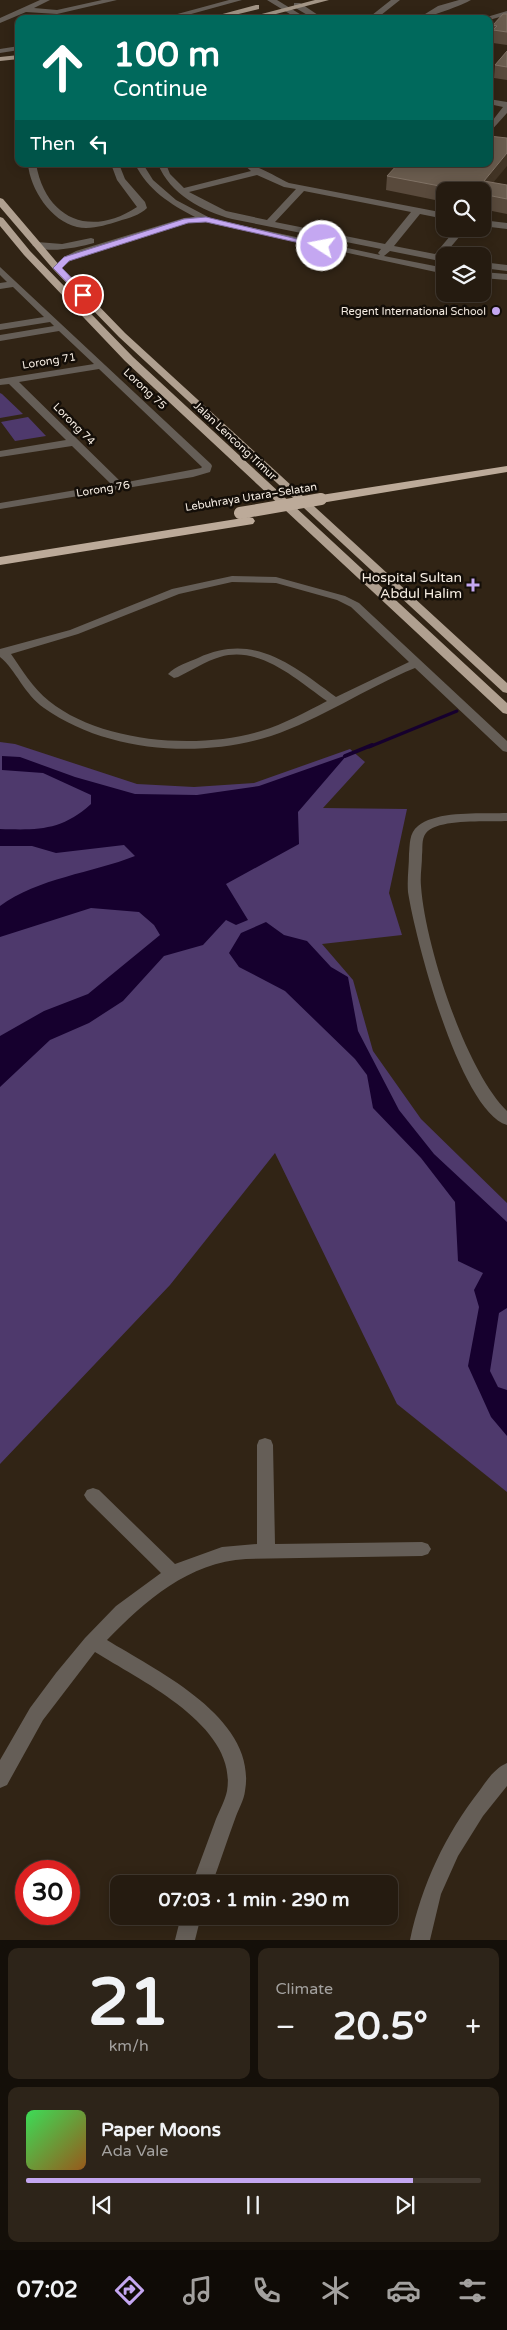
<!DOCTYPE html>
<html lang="en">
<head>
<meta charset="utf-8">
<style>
	body { margin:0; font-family:"Varela Round",sans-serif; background:#2d2419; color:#f1f3f6; height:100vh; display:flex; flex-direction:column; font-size:19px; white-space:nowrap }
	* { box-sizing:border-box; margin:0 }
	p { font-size:16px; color:#a3a19f }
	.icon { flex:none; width:28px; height:28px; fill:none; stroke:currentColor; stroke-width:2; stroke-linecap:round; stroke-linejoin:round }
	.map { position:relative; height:1940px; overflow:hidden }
	.panel { display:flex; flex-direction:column; gap:8px; padding:8px; background:#140f09; flex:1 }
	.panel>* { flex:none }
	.top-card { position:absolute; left:15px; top:15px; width:478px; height:152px; border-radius:10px; box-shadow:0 2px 12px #0003,0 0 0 1px #423930; background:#00695c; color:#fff; overflow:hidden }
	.buttons { position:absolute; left:436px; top:182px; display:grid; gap:10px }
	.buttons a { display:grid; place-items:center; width:55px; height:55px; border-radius:10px; background:#251b10; box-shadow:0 2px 12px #0003,0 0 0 1px #423930; font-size:25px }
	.speed { position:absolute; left:15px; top:1860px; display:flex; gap:10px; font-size:25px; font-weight:700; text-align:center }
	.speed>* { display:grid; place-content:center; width:65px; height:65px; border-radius:50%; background:#251b10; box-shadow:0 2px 12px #0003,0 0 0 1px #423930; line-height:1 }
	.speed .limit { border:8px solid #d22; background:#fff; color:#111 }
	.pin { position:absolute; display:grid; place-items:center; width:42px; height:42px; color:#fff; margin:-21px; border:2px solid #fff; border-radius:50%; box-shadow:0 1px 5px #0007 }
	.me { position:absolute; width:55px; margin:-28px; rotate:281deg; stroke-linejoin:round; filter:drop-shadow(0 0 4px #0008) }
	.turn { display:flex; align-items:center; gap:18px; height:105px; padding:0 15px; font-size:22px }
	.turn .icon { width:65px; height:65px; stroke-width:2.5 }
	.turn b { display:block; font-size:35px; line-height:42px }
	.then { display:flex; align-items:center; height:48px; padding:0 15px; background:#0003; gap:10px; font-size:19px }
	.big { font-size:38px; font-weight:700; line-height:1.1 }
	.panel .tile { flex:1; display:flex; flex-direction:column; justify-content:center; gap:8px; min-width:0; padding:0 18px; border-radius:10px; background:#2d2419 }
	.panel .dial { align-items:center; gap:0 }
	.dial b { font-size:65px; line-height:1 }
	.song { display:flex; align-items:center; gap:15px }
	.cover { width:60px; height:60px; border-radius:8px; background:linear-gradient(135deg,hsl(130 70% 55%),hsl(30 70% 35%)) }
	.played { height:5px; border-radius:2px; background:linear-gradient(90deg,#c4a7f1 85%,#423930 85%) }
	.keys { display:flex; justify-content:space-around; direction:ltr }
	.heat { display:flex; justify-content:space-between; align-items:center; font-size:28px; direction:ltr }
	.panel .tiles { flex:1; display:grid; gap:8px; grid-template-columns:1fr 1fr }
	.tile:last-child { grid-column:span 2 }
	.trip { position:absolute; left:110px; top:1875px; width:288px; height:50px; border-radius:10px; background:#251b10; box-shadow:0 2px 12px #0003,0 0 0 1px #423930; font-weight:700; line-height:50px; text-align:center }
	.tabs { display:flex; height:80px; justify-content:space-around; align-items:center; background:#0f0b06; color:#a3a19f }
	.tabs .icon { width:35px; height:35px }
	.tabs .active { color:#c4a7f1 }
	.tabs b { font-size:22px; color:#f1f3f6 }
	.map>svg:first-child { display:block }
	.green { fill:#4e396c }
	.water { fill:#16002e }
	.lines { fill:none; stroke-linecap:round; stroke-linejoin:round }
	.stream-far1 { stroke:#16002e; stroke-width:3 }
	.stream { stroke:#16002e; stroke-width:4 }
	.minor { fill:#655e57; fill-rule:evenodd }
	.primary { fill:#a39586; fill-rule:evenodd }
	.trunk { fill:#b0a090; fill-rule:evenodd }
	.motorway { fill:#bcaa99; fill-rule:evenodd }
	.motorway-bridge { stroke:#bcaa99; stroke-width:12 }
	.wall { fill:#594a3c }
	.shaded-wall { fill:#423425 }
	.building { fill:#6a5c4e; stroke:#807265 }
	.route { fill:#c4a7f1; stroke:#7f6d9d }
	.poi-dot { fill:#c4a7f1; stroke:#140e08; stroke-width:2 }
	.labels { text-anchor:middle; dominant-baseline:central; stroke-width:5; stroke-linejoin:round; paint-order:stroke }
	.far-poi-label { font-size:11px; fill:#f6ede3; stroke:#140e08; text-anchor:end }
	.far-street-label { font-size:11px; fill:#f6ede3; stroke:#140e08 }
	.poi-label { font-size:14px; fill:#f6ede3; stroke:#140e08; text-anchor:end }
</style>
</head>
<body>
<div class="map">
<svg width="507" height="1940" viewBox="0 0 507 1940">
	<rect width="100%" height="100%" fill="#312415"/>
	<path class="green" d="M0,393L2,394L23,414L0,418Z
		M28,417L46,436L15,441L1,422Z
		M0,742L15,744L137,784L194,787L254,783L350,749L365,762L323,808L407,809L389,893L402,935L322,944L353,980L373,1051L421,1119L507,1203V1492L397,1404L275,1153L170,1285L0,1464Z"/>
	<path class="water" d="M347,755L298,812L299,844L226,884L248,920L236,925L226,920L203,945L164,956L123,1001L89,1023L50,1040L0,1087V1036L44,1011L88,994L160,935L154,925L139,912L91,908L0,937V906C38,878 92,873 135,856L124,845L56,853L32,846H0V829C38,830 61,831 91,804V795L43,773L2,770V756L20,757L75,777L135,794L197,795L259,786Z
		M266,922L284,935L307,941L331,967L348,977L358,1031L399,1110L434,1154L507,1222V1308L499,1313L490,1371L498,1387L507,1390V1436L491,1417L468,1366L479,1307L474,1290L483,1273L458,1261L455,1202L421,1158L373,1108L367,1075L355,1059L285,991L239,967L229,953L241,933Z"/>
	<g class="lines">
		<path class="stream-far1" d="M369,747L457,711"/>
		<path class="stream" d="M345,756L372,745"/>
		<path class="minor" d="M40,0H50L34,8L57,10L102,0H117L57,14L26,12L0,23V18Z
			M229,0H242L173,19H159Z
			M267,0H277L308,19H298Z
			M391,0H400L376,19H367Z
			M459,0H471C465,4 425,19 417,19L438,6Z
			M294,3H300L324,19H314L294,7Z
			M507,11V15L489,20L480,19Z
			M19,46V50L0,53V49Z
			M489,99L507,102V113L489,133V125L503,107L489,104Z
			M28,164H36C46,219 90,238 137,207L117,180L111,164H119L125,179L145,202L147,208C140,215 129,218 119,221C106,225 91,230 77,227C51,221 30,189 28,164Z
			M135,164H143L153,180L176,200L212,219L380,255L378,253L381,249L232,219C202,211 170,194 158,164H166L170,174L184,188L251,171L243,164C255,163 276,177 289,183L445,213V219L420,214L394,246L435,254L456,229H466L443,256H445V262L390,251L384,256L445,268V274L205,222L188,223L82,255L70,261L60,270H54V266L64,257L76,251L184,218L195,217C170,204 148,190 135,164ZM257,175L284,187L296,189L267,220L226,211L189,192ZM304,191L411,212L385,244L275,222Z
			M482,220L507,223V229L482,226Z
			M91,238L94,239V243C79,247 45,255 32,245L37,242L62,244Z
			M482,262L507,265V271L482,268Z
			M0,267L211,464L212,466L210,472L193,477L0,509V503L111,484L72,446L0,457V451L66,440L9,384L0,385V379L94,364L59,331L0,341V335L54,326L50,322L0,330V324L44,317L13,287L0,289V283L7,282L0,275ZM99,369L202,467L201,468L122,483L19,382Z
			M482,272L507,274V280L482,278Z
			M232,576L276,577L345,596L359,603L507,741V752L503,751L415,668C366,688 321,719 271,736C199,759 106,752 44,708C24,694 16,670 0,657V649L70,630L172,589ZM232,582L276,583L337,600L351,607L409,662L336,697C292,665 254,632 198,658C189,662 175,666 168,674L174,678L178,677C192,670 206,661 220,657C260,645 297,680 327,701C306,712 284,724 261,731C198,750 101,743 49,701C33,688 22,670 11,654L78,634L179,594Z
			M507,813V821C488,822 438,818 426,833C421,839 423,849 422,855C422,866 420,876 421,886C425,944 465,1070 507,1111V1125C460,1111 415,938 408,892C407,879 409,867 409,854C410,844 409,833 418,826C437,810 483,814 507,813Z
			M265,1438L271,1440L273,1445L275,1544L422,1542L428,1544L431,1549L428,1554L422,1556L246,1559C189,1562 145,1601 107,1640C157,1671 258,1718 245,1791C244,1800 238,1810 235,1819C227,1841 220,1862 212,1884H192C200,1862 208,1841 216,1819C220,1810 225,1800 227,1791C238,1726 141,1681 95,1652L43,1720L7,1785L0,1788V1760L30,1708L56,1673L85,1638L116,1606L161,1573L87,1500L84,1495L87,1490L93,1488L99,1490L175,1564L222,1547L257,1544V1445L259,1440Z
			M507,1763V1786L483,1816L458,1856L441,1894L430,1940H410C422,1884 445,1835 480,1790C487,1780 495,1768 507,1763Z
			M181,1916H201L195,1940H175Z"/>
		<path class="primary" d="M315,0H329L257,19H242Z
			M256,5H259V9L218,19H204Z
			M19,55V59L0,61V57Z"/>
		<path class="trunk" d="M0,198L3,199L60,266L125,333L507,683V693L503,692L119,337L54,270L0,207Z
			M0,217L3,218L30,251L133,357L507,703V714L503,713L125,361L24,255L0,226Z"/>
		<path class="motorway" d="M507,466V472L321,503L315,499L321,495Z
			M249,517L253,518L255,521L253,524L0,565V557Z"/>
		<path class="motorway-bridge" d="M240,513L321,499"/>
	</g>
	<path class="wall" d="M507,14V45L493,43V39H492L493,25Z
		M507,51V80L494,78L495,65Z
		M387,176L493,183L507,185V214L482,209V191H445V202L386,190Z"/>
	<path class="shaded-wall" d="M507,153V166L483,195L484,181Z"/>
	<path class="building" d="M503,14H507V32L493,30L497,26L493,25Z
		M507,51V67L495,65Z
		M489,136L507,138V153L484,181L507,185V199L482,194V191H466L387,176L398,164H489Z"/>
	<path class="route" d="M206,217L326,246L322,248L206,222L188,223L69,261L62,268L86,293V296H80L53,268L64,257L184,219Z"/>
	<g class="poi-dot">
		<circle cx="496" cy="311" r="5"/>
		<path d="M470.5 577.5h5v5h5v5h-5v5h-5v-5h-5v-5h5z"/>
	</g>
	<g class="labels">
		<g class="far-poi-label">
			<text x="486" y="311">Regent International School</text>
		</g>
		<g class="far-street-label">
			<text transform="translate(49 361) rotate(-9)">Lorong 71</text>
			<text transform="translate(145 389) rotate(43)">Lorong 75</text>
			<text transform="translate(74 424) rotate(45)">Lorong 74</text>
			<text transform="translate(235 441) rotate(43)">Jalan Lencong Timur</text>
			<text transform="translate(103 489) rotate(-9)">Lorong 76</text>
			<text transform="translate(251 497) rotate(-9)">Lebuhraya Utara–Selatan</text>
		</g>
		<g class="poi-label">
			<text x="462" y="577">Hospital Sultan<tspan x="462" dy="16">Abdul Halim</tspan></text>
		</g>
	</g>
</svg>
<div class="buttons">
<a><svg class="icon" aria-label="search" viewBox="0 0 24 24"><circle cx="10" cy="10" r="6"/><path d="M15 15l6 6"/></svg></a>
<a><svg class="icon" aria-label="layers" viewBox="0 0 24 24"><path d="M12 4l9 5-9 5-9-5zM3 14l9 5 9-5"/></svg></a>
</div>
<div class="speed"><div class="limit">30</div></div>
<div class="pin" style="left:83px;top:295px;background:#d93025"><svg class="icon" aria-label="arrive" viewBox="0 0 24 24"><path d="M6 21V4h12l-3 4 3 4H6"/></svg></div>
<svg class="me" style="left:322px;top:246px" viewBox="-20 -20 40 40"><circle r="17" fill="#c4a7f1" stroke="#fff" stroke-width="3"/><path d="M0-11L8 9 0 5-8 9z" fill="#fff"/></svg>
<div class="trip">07:03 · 1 min · 290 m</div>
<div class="top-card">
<div class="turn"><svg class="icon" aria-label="ahead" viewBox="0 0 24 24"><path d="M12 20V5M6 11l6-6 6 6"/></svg><div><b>100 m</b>Continue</div></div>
<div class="then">Then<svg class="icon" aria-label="left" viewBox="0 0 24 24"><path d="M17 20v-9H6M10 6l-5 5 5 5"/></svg></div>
</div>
</div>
<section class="panel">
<div class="tiles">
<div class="tile dial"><b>21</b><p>km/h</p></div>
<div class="tile"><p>Climate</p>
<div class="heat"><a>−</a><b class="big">20.5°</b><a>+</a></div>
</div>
<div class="tile">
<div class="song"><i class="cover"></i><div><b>Paper Moons</b><p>Ada Vale</p></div></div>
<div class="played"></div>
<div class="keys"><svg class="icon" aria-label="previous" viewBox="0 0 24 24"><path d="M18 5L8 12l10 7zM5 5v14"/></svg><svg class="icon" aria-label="pause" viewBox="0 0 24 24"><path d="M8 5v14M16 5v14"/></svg><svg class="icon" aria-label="next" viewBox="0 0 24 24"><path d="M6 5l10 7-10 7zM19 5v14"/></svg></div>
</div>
</div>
</section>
<nav class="tabs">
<b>07:02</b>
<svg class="icon active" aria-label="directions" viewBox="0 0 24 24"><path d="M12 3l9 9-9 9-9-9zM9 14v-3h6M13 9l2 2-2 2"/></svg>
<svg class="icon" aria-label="music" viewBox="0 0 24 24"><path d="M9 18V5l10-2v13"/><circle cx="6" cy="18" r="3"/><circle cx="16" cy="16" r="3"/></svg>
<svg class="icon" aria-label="phone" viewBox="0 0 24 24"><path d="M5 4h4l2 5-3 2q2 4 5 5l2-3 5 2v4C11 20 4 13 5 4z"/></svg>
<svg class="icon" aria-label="climate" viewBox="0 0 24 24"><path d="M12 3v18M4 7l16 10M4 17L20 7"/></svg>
<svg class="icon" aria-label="car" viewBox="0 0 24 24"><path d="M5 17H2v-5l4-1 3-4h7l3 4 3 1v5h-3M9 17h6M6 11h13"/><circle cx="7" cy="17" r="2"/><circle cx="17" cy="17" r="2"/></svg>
<svg class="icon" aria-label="filters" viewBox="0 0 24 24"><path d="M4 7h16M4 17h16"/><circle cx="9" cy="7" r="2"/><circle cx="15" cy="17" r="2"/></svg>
</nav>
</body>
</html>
